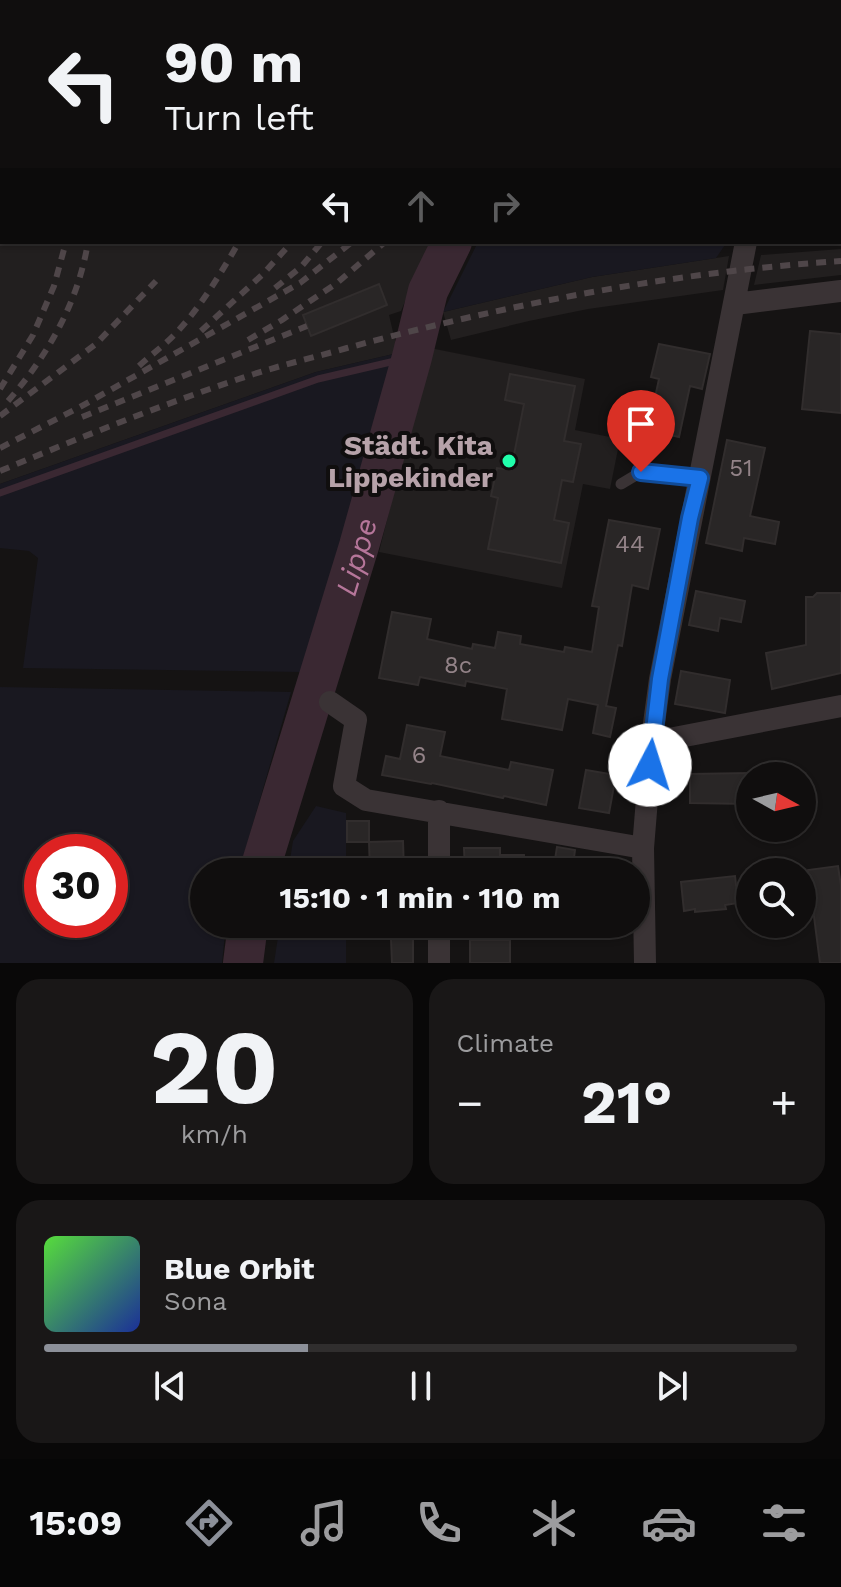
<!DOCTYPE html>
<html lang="en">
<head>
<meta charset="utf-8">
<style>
	body { margin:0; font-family:"Work Sans",sans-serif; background:#191717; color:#f1f3f6; height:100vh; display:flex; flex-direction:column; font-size:30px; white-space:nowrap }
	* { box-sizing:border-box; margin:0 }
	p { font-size:26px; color:#9c9c9e }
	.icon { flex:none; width:44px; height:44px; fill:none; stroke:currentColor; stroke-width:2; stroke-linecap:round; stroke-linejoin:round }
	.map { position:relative; height:963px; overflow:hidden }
	.details { display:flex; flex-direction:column; gap:16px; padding:16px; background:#090808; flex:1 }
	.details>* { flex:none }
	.top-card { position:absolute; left:0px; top:0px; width:842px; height:244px; box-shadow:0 2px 6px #0004,0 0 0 2px #302e2e; background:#100e0e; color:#f1f3f6; overflow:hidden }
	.needle { width:52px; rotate:98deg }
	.controls { position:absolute; left:736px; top:762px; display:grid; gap:16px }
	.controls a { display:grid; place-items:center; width:80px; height:80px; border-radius:50%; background:#100e0e; box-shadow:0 2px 6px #0004,0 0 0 2px #302e2e; font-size:40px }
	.speed { position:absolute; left:24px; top:834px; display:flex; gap:16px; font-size:40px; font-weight:700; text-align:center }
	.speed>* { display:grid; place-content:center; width:104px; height:104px; border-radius:50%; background:#100e0e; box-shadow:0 2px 6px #0004,0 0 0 2px #302e2e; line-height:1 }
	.speed .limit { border:12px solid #d22; background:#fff; color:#111 }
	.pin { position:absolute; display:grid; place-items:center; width:68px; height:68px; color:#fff; margin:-82px -34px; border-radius:50% 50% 50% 0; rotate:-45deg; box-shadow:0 0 8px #0007 }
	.pin .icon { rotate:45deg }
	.me { position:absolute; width:88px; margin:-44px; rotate:5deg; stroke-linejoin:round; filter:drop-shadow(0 0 6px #0008) }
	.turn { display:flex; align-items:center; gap:28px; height:168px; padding:0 32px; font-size:36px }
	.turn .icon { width:104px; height:104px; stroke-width:2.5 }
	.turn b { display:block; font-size:56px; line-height:68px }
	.lanes { display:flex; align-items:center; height:76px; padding:0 32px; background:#0003; justify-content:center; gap:40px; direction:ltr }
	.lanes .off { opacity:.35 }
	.big { font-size:60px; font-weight:700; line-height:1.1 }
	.details .widget { flex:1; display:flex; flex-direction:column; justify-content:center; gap:12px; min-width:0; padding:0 28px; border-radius:24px; background:#191717 }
	.details .dial { align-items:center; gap:0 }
	.dial b { font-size:104px; line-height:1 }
	.song { display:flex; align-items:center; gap:24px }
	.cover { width:96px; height:96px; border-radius:12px; background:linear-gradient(135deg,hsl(110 70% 55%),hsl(230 70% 35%)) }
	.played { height:8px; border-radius:4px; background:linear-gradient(90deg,#8c9099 35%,#302e2e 35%) }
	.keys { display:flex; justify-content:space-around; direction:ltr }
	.heat { display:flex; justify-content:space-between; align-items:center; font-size:44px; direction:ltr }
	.details .tiles { flex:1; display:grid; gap:16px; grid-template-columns:1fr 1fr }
	.widget:last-child { grid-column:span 2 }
	.trip { position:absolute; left:190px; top:858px; width:460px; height:80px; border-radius:40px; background:#100e0e; box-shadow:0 2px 6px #0004,0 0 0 2px #302e2e; font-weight:700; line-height:80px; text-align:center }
	.menu { display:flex; height:128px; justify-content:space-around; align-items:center; background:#060606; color:#9c9c9e }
	.menu .icon { width:56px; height:56px }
	.menu .current { color:#8c9099 }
	.menu b { font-size:36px; color:#f1f3f6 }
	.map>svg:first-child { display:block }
	.built { fill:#221f1f }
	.green { fill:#191820; fill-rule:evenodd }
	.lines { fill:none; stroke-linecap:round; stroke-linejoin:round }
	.stream { stroke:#3a2832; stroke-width:7 }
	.river { stroke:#3a2832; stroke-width:40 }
	.building { fill:#292626; stroke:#312d2d; stroke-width:2 }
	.lane { stroke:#3a3335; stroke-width:11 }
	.street { stroke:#3a3335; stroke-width:22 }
	.rail { stroke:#4f4649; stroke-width:6; stroke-dasharray:10 8; stroke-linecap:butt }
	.route-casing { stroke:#114b97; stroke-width:20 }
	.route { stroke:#1a73e8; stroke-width:14 }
	.poi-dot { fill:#20ffab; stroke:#100e0e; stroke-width:3 }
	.labels { text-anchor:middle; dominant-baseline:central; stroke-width:8; stroke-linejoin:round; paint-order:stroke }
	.number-label { font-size:24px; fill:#938388 }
	.poi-label { font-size:28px; font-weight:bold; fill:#b7a3aa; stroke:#100e0e; text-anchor:end }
	.water-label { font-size:30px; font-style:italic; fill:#b6769a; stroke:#100e0e }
</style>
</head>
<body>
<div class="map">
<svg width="841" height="963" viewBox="0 0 841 963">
	<rect width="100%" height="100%" fill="#151313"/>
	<path class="built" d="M0,0H690L689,2H2V242H430L401,311L389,315L398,353L316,372L0,484Z
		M841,249V275L754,285L761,255Z
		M729,256L723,290L588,309L529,321L451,340L443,312L592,277Z
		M430,348L585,379L575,430L620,439L610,489L583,484L562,588L379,552Z"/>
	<path class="green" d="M478,242H727L716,258L592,277L443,312Z
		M398,353L393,384L303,672L23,668L38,558L29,551L0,548V484L316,372Z
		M0,687L291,692L239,872H204V924H226L222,963H0ZM42,852H110V920H42Z
		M316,806L346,813V872H288L293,841Z
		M280,924H346V963H274Z"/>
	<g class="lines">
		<path class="stream" d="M0,493L318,379L412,357"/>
		<g class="river">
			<path d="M721,2V0"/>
			<path id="s1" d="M259,872L359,546L412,357L428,291L452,242"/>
			<path d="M243,963L248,924"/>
		</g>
	</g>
	<path class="building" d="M379,284L387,305L311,336L303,315Z
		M810,331L841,334V413L802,409Z
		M659,344L710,354L702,389L690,386L679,437L648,430L659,379L651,377Z
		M510,374L575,386L564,441L581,444L573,482L562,480L554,520L569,523L561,563L488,549L498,498L491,496L497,468L511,470L524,404L505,400Z
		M727,440L765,448L750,516L779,522L775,544L744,538L742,551L706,543Z
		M609,520L660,529L648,589L632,585L622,646L618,645L606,706L616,708L610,737L593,733L598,705L568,699L562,730L502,719L507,689L466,681L465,686L420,677L418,685L379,678L392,612L431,619L427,639L472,649L473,644L495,648L498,632L521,636L520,644L564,652L565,647L592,652L599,607L592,606Z
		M696,591L745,601L741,622L720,618L718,631L689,625Z
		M817,593H841V673L772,689L766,653L806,645V597H813Z
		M681,671L730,680L725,713L675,704Z
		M407,725L445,732L440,756L509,770L511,762L553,770L546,805L504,796L503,798L432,783L431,784L382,775L386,756L400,759Z
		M586,770L616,775L609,813L579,808Z
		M750,773V804L690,803V774Z
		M347,821H369V842H347Z
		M403,841L404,872H370L369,842Z
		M557,847L575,850L572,872H553Z
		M464,848H500V855H524L525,872H465Z
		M838,866L841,886V963H820L808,870Z
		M735,876L738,903L725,905L726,909L695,912V909L684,911L681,882Z
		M413,938V963H392L391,939Z
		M470,940H510V963H470Z"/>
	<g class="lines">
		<path class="lane" d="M621,484L641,472L700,478"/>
		<path class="street" d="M792,2V0
			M840,55H841
			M735,304L841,291
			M330,702L356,720L344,786L366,800L643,848
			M652,738L669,739L841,706
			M439,811V872
			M439,924V963
			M645,963L643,848L652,738L660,679L746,242"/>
		<path class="rail" d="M119,2V0
			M299,2L300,0
			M671,2L673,0
			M0,174L2,158
			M275,288L301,267L322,242
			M201,331L263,274L292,242
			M248,340L282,320L337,283L385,242
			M139,366C152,354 166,344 177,332C202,305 221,273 239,242
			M0,389L33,335L54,286L66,242
			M8,401C48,355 78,303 88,242
			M0,416L96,344L156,281
			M82,417L307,326
			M0,448L80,407L300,283L352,242
			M0,471C84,436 168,402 254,374C285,364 316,357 347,348C509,304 674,272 841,261"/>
	</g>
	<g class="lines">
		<g class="route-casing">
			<path id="route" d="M641,472L700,478L690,518L660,679L650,765"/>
		</g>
		<use href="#route" class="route"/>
	</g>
	<circle class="poi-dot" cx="509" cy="461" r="8"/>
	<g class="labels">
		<g class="number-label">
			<text x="741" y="468">51</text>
			<text x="630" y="544">44</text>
			<text x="458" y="665">8c</text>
			<text x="419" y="755">6</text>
		</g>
		<g class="poi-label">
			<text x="493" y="445">Städt. Kita<tspan x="493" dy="32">Lippekinder</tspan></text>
		</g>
		<g class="water-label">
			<text stroke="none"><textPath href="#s1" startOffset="330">Lippe</textPath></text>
		</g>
	</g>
</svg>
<div class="controls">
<a><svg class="needle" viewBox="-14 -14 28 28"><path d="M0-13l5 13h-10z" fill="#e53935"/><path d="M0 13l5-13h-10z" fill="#9c9c9e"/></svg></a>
<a><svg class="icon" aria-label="search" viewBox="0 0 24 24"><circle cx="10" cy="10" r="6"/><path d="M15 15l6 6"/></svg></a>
</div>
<div class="speed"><div class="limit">30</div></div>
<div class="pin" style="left:641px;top:472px;background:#d93025"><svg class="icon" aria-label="arrive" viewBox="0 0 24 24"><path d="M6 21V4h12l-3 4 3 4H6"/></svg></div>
<svg class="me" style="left:650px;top:765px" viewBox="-20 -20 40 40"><circle r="19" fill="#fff"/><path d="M0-13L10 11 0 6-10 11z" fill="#1a73e8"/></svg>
<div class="trip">15:10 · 1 min · 110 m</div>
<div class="top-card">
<div class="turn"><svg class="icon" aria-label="left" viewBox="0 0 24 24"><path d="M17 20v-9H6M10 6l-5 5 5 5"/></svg><div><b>90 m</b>Turn left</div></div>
<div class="lanes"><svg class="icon" aria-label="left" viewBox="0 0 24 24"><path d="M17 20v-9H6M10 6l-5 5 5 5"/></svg><svg class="icon off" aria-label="ahead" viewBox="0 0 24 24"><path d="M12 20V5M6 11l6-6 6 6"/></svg><svg class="icon off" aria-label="right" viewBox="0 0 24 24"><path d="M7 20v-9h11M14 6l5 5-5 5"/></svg></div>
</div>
</div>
<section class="details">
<div class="tiles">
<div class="widget dial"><b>20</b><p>km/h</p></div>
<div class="widget"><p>Climate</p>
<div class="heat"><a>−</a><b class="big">21°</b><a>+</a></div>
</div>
<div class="widget">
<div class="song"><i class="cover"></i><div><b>Blue Orbit</b><p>Sona</p></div></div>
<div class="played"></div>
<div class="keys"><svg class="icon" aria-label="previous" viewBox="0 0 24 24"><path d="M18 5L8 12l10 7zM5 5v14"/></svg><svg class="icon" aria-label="pause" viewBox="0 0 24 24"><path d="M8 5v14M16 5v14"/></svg><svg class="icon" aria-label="next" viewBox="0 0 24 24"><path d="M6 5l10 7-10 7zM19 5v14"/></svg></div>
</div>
</div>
</section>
<nav class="menu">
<b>15:09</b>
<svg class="icon current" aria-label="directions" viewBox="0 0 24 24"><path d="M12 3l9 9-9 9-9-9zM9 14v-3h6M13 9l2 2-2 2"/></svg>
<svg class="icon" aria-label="music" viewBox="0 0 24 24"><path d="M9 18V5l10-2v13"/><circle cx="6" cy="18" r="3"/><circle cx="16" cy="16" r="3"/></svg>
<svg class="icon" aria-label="phone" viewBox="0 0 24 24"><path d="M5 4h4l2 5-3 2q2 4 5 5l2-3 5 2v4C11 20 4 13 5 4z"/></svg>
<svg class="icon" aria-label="climate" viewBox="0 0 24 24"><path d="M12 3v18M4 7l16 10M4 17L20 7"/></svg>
<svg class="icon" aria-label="car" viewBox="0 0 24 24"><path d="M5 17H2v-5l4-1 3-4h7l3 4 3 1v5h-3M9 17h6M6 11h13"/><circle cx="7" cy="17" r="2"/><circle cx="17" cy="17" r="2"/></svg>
<svg class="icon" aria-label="filters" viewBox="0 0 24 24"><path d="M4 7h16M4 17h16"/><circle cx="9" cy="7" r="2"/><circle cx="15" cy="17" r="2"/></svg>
</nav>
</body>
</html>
